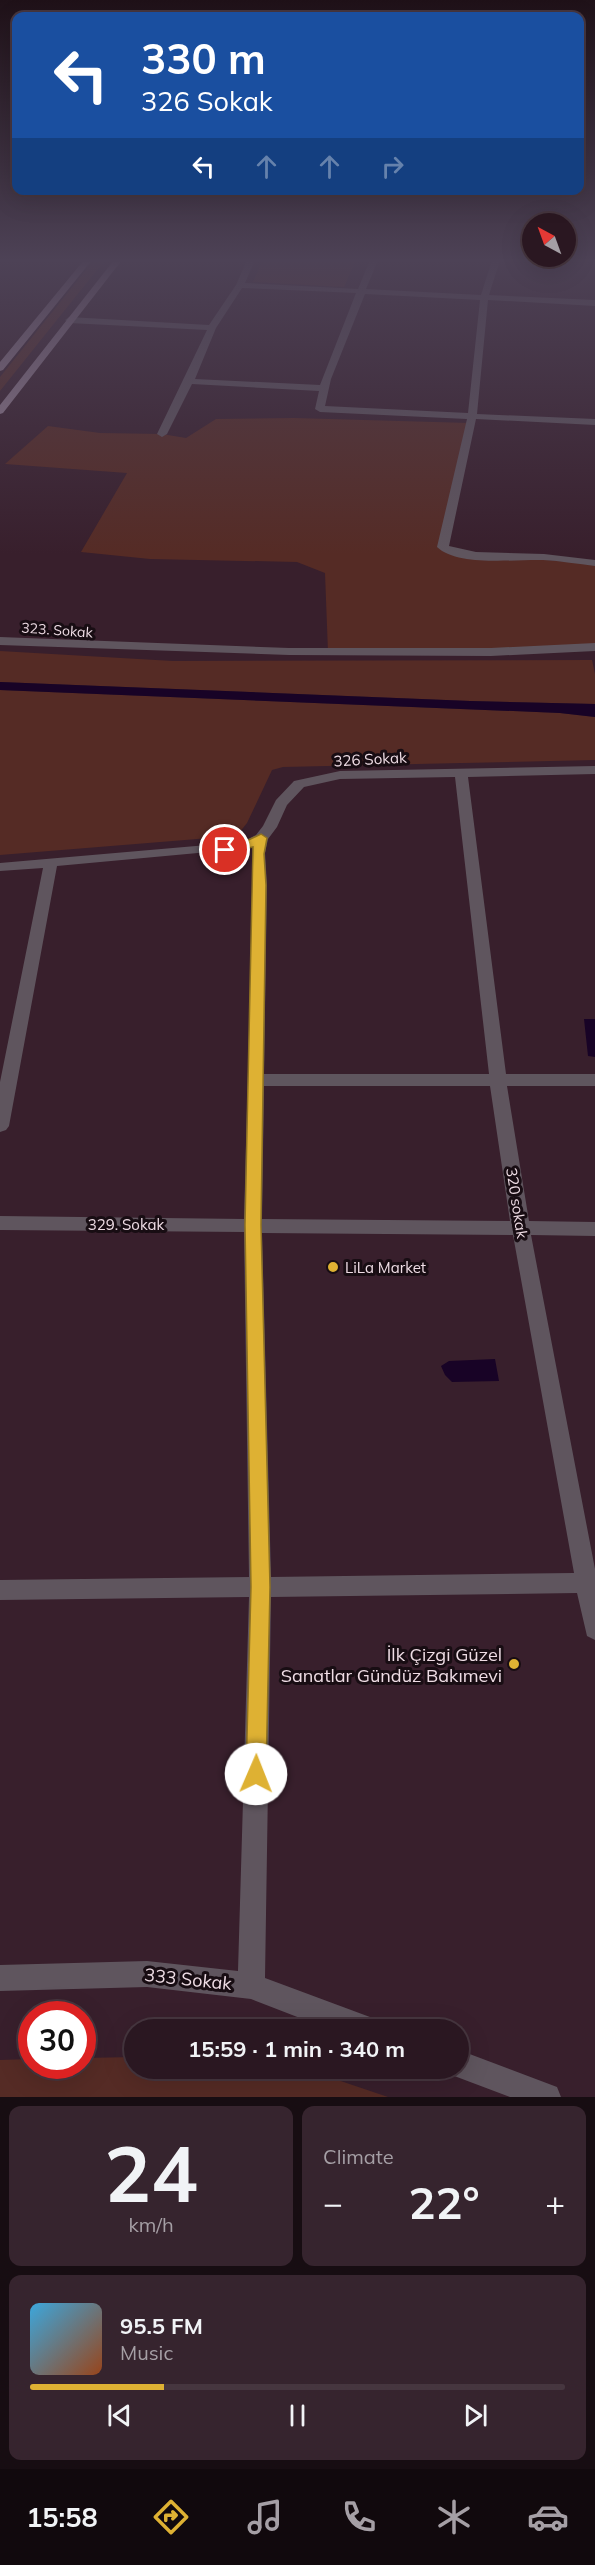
<!DOCTYPE html>
<html lang="en">
<head>
<meta charset="utf-8">
<style>
	body { margin:0; font-family:Mulish,sans-serif; background:#36242e; color:#f1f3f6; height:100vh; display:flex; flex-direction:column; font-size:22px; white-space:nowrap }
	* { box-sizing:border-box; margin:0 }
	p { font-size:20px; color:#a59fa5 }
	.icon { flex:none; width:33px; height:33px; fill:none; stroke:currentColor; stroke-width:2; stroke-linecap:round; stroke-linejoin:round }
	.map { position:relative; height:2097px; overflow:hidden }
	.drawer { display:flex; flex-direction:column; gap:9px; padding:9px; background:#170d12; flex:1 }
	.drawer>* { flex:none }
	.banner { position:absolute; left:12px; top:12px; width:572px; height:183px; border-radius:12px; box-shadow:0 6px 24px #0002,0 0 0 2px #46363f; background:#1a4fa0; color:#fff; overflow:hidden }
	.needle { width:39px; rotate:319deg }
	.buttons { position:absolute; left:522px; top:213px; display:grid; gap:12px }
	.buttons a { display:grid; place-items:center; width:54px; height:54px; border-radius:50%; background:#2a1721; box-shadow:0 6px 24px #0002,0 0 0 2px #46363f; font-size:30px }
	.speed { position:absolute; left:18px; top:2001px; display:flex; gap:12px; font-size:30px; font-weight:700; text-align:center }
	.speed>* { display:grid; place-content:center; width:78px; height:78px; border-radius:50%; background:#2a1721; box-shadow:0 6px 24px #0002,0 0 0 2px #46363f; line-height:1 }
	.speed .limit { border:9px solid #d22; background:#fff; color:#111 }
	.pin { position:absolute; display:grid; place-items:center; width:51px; height:51px; color:#fff; margin:-26px; border:3px solid #fff; border-radius:50%; box-shadow:0 2px 6px #0007 }
	.me { position:absolute; width:66px; margin:-33px; rotate:1deg; stroke-linejoin:round; filter:drop-shadow(0 0 4px #0008) }
	.turn { display:flex; align-items:center; gap:21px; height:126px; padding:0 30px; font-size:27px }
	.turn .icon { width:78px; height:78px; stroke-width:2.5 }
	.turn b { display:block; font-size:42px; line-height:51px }
	.lanes { display:flex; align-items:center; height:57px; padding:0 30px; background:#0003; justify-content:center; gap:30px; direction:ltr }
	.lanes .off { opacity:.35 }
	.big { font-size:45px; font-weight:700; line-height:1.1 }
	.drawer .card { flex:1; display:flex; flex-direction:column; justify-content:center; gap:9px; min-width:0; padding:0 21px; border-radius:12px; background:#36242e }
	.drawer .dial { align-items:center; gap:0 }
	.dial b { font-size:78px; line-height:1 }
	.song { display:flex; align-items:center; gap:18px }
	.cover { width:72px; height:72px; border-radius:9px; background:linear-gradient(135deg,hsl(200 70% 55%),hsl(20 70% 35%)) }
	.played { height:6px; border-radius:3px; background:linear-gradient(90deg,#deb133 25%,#46363f 25%) }
	.keys { display:flex; justify-content:space-around; direction:ltr }
	.heat { display:flex; justify-content:space-between; align-items:center; font-size:33px; direction:ltr }
	.drawer .tiles { flex:1; display:grid; gap:9px; grid-template-columns:1fr 1fr }
	.card:last-child { grid-column:span 2 }
	.trip { position:absolute; left:124px; top:2019px; width:345px; height:60px; border-radius:30px; background:#2a1721; box-shadow:0 6px 24px #0002,0 0 0 2px #46363f; font-weight:700; line-height:60px; text-align:center }
	.dock { display:flex; height:96px; justify-content:space-around; align-items:center; background:#11090d; color:#a59fa5 }
	.dock .icon { width:42px; height:42px }
	.dock .active { color:#deb133 }
	.dock b { font-size:27px; color:#f1f3f6 }
	.map>svg:first-child { display:block }
	.green { fill:#552b25 }
	.water { fill:#180326 }
	.lines { fill:none; stroke-linecap:round; stroke-linejoin:round }
	.minor { fill:#5f555e; fill-rule:evenodd }
	.primary { fill:#968194; fill-rule:evenodd }
	.route { fill:#deb133; stroke:#907321; stroke-width:1.5 }
	.poi-dot { fill:#deb133; stroke:#180d13; stroke-width:2 }
	.labels { text-anchor:middle; dominant-baseline:central; stroke-width:6; stroke-linejoin:round; paint-order:stroke }
	.far-street-label { font-size:14px; fill:#efdde5; stroke:#180d13 }
	.street-label { font-size:15px; fill:#efdde5; stroke:#180d13 }
	.poi-label { font-size:15px; fill:#efdde5; stroke:#180d13; text-anchor:start }
	.near-poi-label { font-size:18px; fill:#efdde5; stroke:#180d13; text-anchor:end }
	.near-street-label { font-size:18px; fill:#efdde5; stroke:#180d13 }
</style>
</head>
<body>
<div class="map">
<svg width="595" height="2097" viewBox="0 0 595 2097">
	<rect width="100%" height="100%" fill="#381f2c"/>
	<path class="green" d="M94,260H105L0,391V377Z
		M263,260H356L344,287L253,282Z
		M294,418L470,423L443,547L449,552L595,564V646L328,652L325,573L297,562L150,559L81,552L127,473L5,464L48,426L100,433L162,434L186,438L216,419Z
		M0,651L173,661L592,660L595,674V704L470,701L0,682Z
		M0,690L560,713L595,717V760L283,767L272,770L247,823L239,833L222,837L0,855Z
		M135,2057V2068L305,2069L388,2097H0V2060L31,2059L32,2066H82L83,2058Z"/>
	<path class="water" d="M0,682L470,701L595,704V717L560,713L0,690Z
		M584,1019H595V1057L588,1056Z
		M495,1359L499,1381L452,1382L445,1375L441,1366L449,1361Z"/>
	<g class="lines">
		<path class="minor" d="M247,260H255L245,283L358,289L370,260H378L366,289L481,295L492,260H500L489,295L595,300V306L488,300L477,414L595,419V425L476,419L449,546L476,552L544,554L595,560V566C578,564 561,561 543,560C516,559 458,567 437,547L467,419L320,412L315,409L319,391L192,384L167,434L162,437L157,434L207,330L69,323L65,320L69,317L209,325L236,285ZM242,288L356,293L320,385L195,379L216,328ZM365,294L480,300L468,413L325,406L331,379Z
			M0,637L289,648H491L595,643V651L491,656L289,655L0,645Z
			M595,766V774L468,777L506,1074H595V1086H507L529,1221L595,1222V1236L531,1235L595,1569V1640L587,1636L577,1593L271,1597L265,1978L378,2020L381,2030H331L251,1999L147,1987L0,1991V1965L147,1961L238,1971L249,1597L0,1600V1580L249,1577L244,1232L0,1230V1216L244,1219L253,885L252,848L57,866L9,1126L6,1130L0,1132V1082L43,868L0,871V863L242,842L256,835L263,826L276,800L294,781L340,771ZM455,777L489,1074H264L267,885L265,853L268,839L277,827L287,805L304,787L340,779ZM264,1086H490L510,1221L262,1219ZM262,1233L513,1235L574,1573L271,1577Z
			M459,2050L557,2087L561,2097H510L449,2074L447,2068H459Z"/>
		<path class="primary" d="M84,260H92L3,370L0,371V362Z
			M114,260H122L3,413L0,414V405Z"/>
	</g>
	<linearGradient id="sky" x2="0" y2="1"><stop stop-color="#1f1118"/><stop offset="0.47" stop-color="#4d4256"/><stop offset="1" stop-color="#4d4256" stop-opacity="0"/></linearGradient>
	<rect width="595" height="554" fill="url(#sky)"/>
	<path class="route" d="M261,834L267,838L264,854L266,885L261,1225L270,1587L266,1774L263,1782L256,1785L249,1782L246,1774L251,1587L245,1225L253,847L225,853L219,850L221,847L242,843Z"/>
	<g class="poi-dot">
		<circle cx="333" cy="1267" r="6"/>
		<circle cx="514" cy="1664" r="6"/>
	</g>
	<g class="labels">
		<g class="far-street-label">
			<text transform="translate(57 630) rotate(4)">323. Sokak</text>
		</g>
		<g class="street-label">
			<text transform="translate(370 759) rotate(-3)">326 Sokak</text>
			<text transform="translate(517 1203) rotate(81)">320 sokak</text>
			<text x="126" y="1224">329. Sokak</text>
		</g>
		<g class="poi-label">
			<text x="345" y="1267">LiLa Market</text>
		</g>
		<g class="near-poi-label">
			<text x="502" y="1654">İlk Çizgi Güzel<tspan x="502" dy="21">Sanatlar Gündüz Bakımevi</tspan></text>
		</g>
		<g class="near-street-label">
			<text transform="translate(188 1979) rotate(6)">333 Sokak</text>
		</g>
	</g>
</svg>
<div class="buttons">
<a><svg class="needle" viewBox="-14 -14 28 28"><path d="M0-13l5 13h-10z" fill="#e53935"/><path d="M0 13l5-13h-10z" fill="#a59fa5"/></svg></a>
</div>
<div class="speed"><div class="limit">30</div></div>
<div class="pin" style="left:225px;top:850px;background:#d93025"><svg class="icon" aria-label="arrive" viewBox="0 0 24 24"><path d="M6 21V4h12l-3 4 3 4H6"/></svg></div>
<svg class="me" style="left:256px;top:1774px" viewBox="-20 -20 40 40"><circle r="19" fill="#fff"/><path d="M0-13L10 11 0 6-10 11z" fill="#deb133"/></svg>
<div class="trip">15:59 · 1 min · 340 m</div>
<div class="banner">
<div class="turn"><svg class="icon" aria-label="left" viewBox="0 0 24 24"><path d="M17 20v-9H6M10 6l-5 5 5 5"/></svg><div><b>330 m</b>326 Sokak</div></div>
<div class="lanes"><svg class="icon" aria-label="left" viewBox="0 0 24 24"><path d="M17 20v-9H6M10 6l-5 5 5 5"/></svg><svg class="icon off" aria-label="ahead" viewBox="0 0 24 24"><path d="M12 20V5M6 11l6-6 6 6"/></svg><svg class="icon off" aria-label="ahead" viewBox="0 0 24 24"><path d="M12 20V5M6 11l6-6 6 6"/></svg><svg class="icon off" aria-label="right" viewBox="0 0 24 24"><path d="M7 20v-9h11M14 6l5 5-5 5"/></svg></div>
</div>
</div>
<section class="drawer">
<div class="tiles">
<div class="card dial"><b>24</b><p>km/h</p></div>
<div class="card"><p>Climate</p>
<div class="heat"><a>−</a><b class="big">22°</b><a>+</a></div>
</div>
<div class="card">
<div class="song"><i class="cover"></i><div><b>95.5 FM</b><p>Music</p></div></div>
<div class="played"></div>
<div class="keys"><svg class="icon" aria-label="previous" viewBox="0 0 24 24"><path d="M18 5L8 12l10 7zM5 5v14"/></svg><svg class="icon" aria-label="pause" viewBox="0 0 24 24"><path d="M8 5v14M16 5v14"/></svg><svg class="icon" aria-label="next" viewBox="0 0 24 24"><path d="M6 5l10 7-10 7zM19 5v14"/></svg></div>
</div>
</div>
</section>
<nav class="dock">
<b>15:58</b>
<svg class="icon active" aria-label="directions" viewBox="0 0 24 24"><path d="M12 3l9 9-9 9-9-9zM9 14v-3h6M13 9l2 2-2 2"/></svg>
<svg class="icon" aria-label="music" viewBox="0 0 24 24"><path d="M9 18V5l10-2v13"/><circle cx="6" cy="18" r="3"/><circle cx="16" cy="16" r="3"/></svg>
<svg class="icon" aria-label="phone" viewBox="0 0 24 24"><path d="M5 4h4l2 5-3 2q2 4 5 5l2-3 5 2v4C11 20 4 13 5 4z"/></svg>
<svg class="icon" aria-label="climate" viewBox="0 0 24 24"><path d="M12 3v18M4 7l16 10M4 17L20 7"/></svg>
<svg class="icon" aria-label="car" viewBox="0 0 24 24"><path d="M5 17H2v-5l4-1 3-4h7l3 4 3 1v5h-3M9 17h6M6 11h13"/><circle cx="7" cy="17" r="2"/><circle cx="17" cy="17" r="2"/></svg>
</nav>
</body>
</html>
